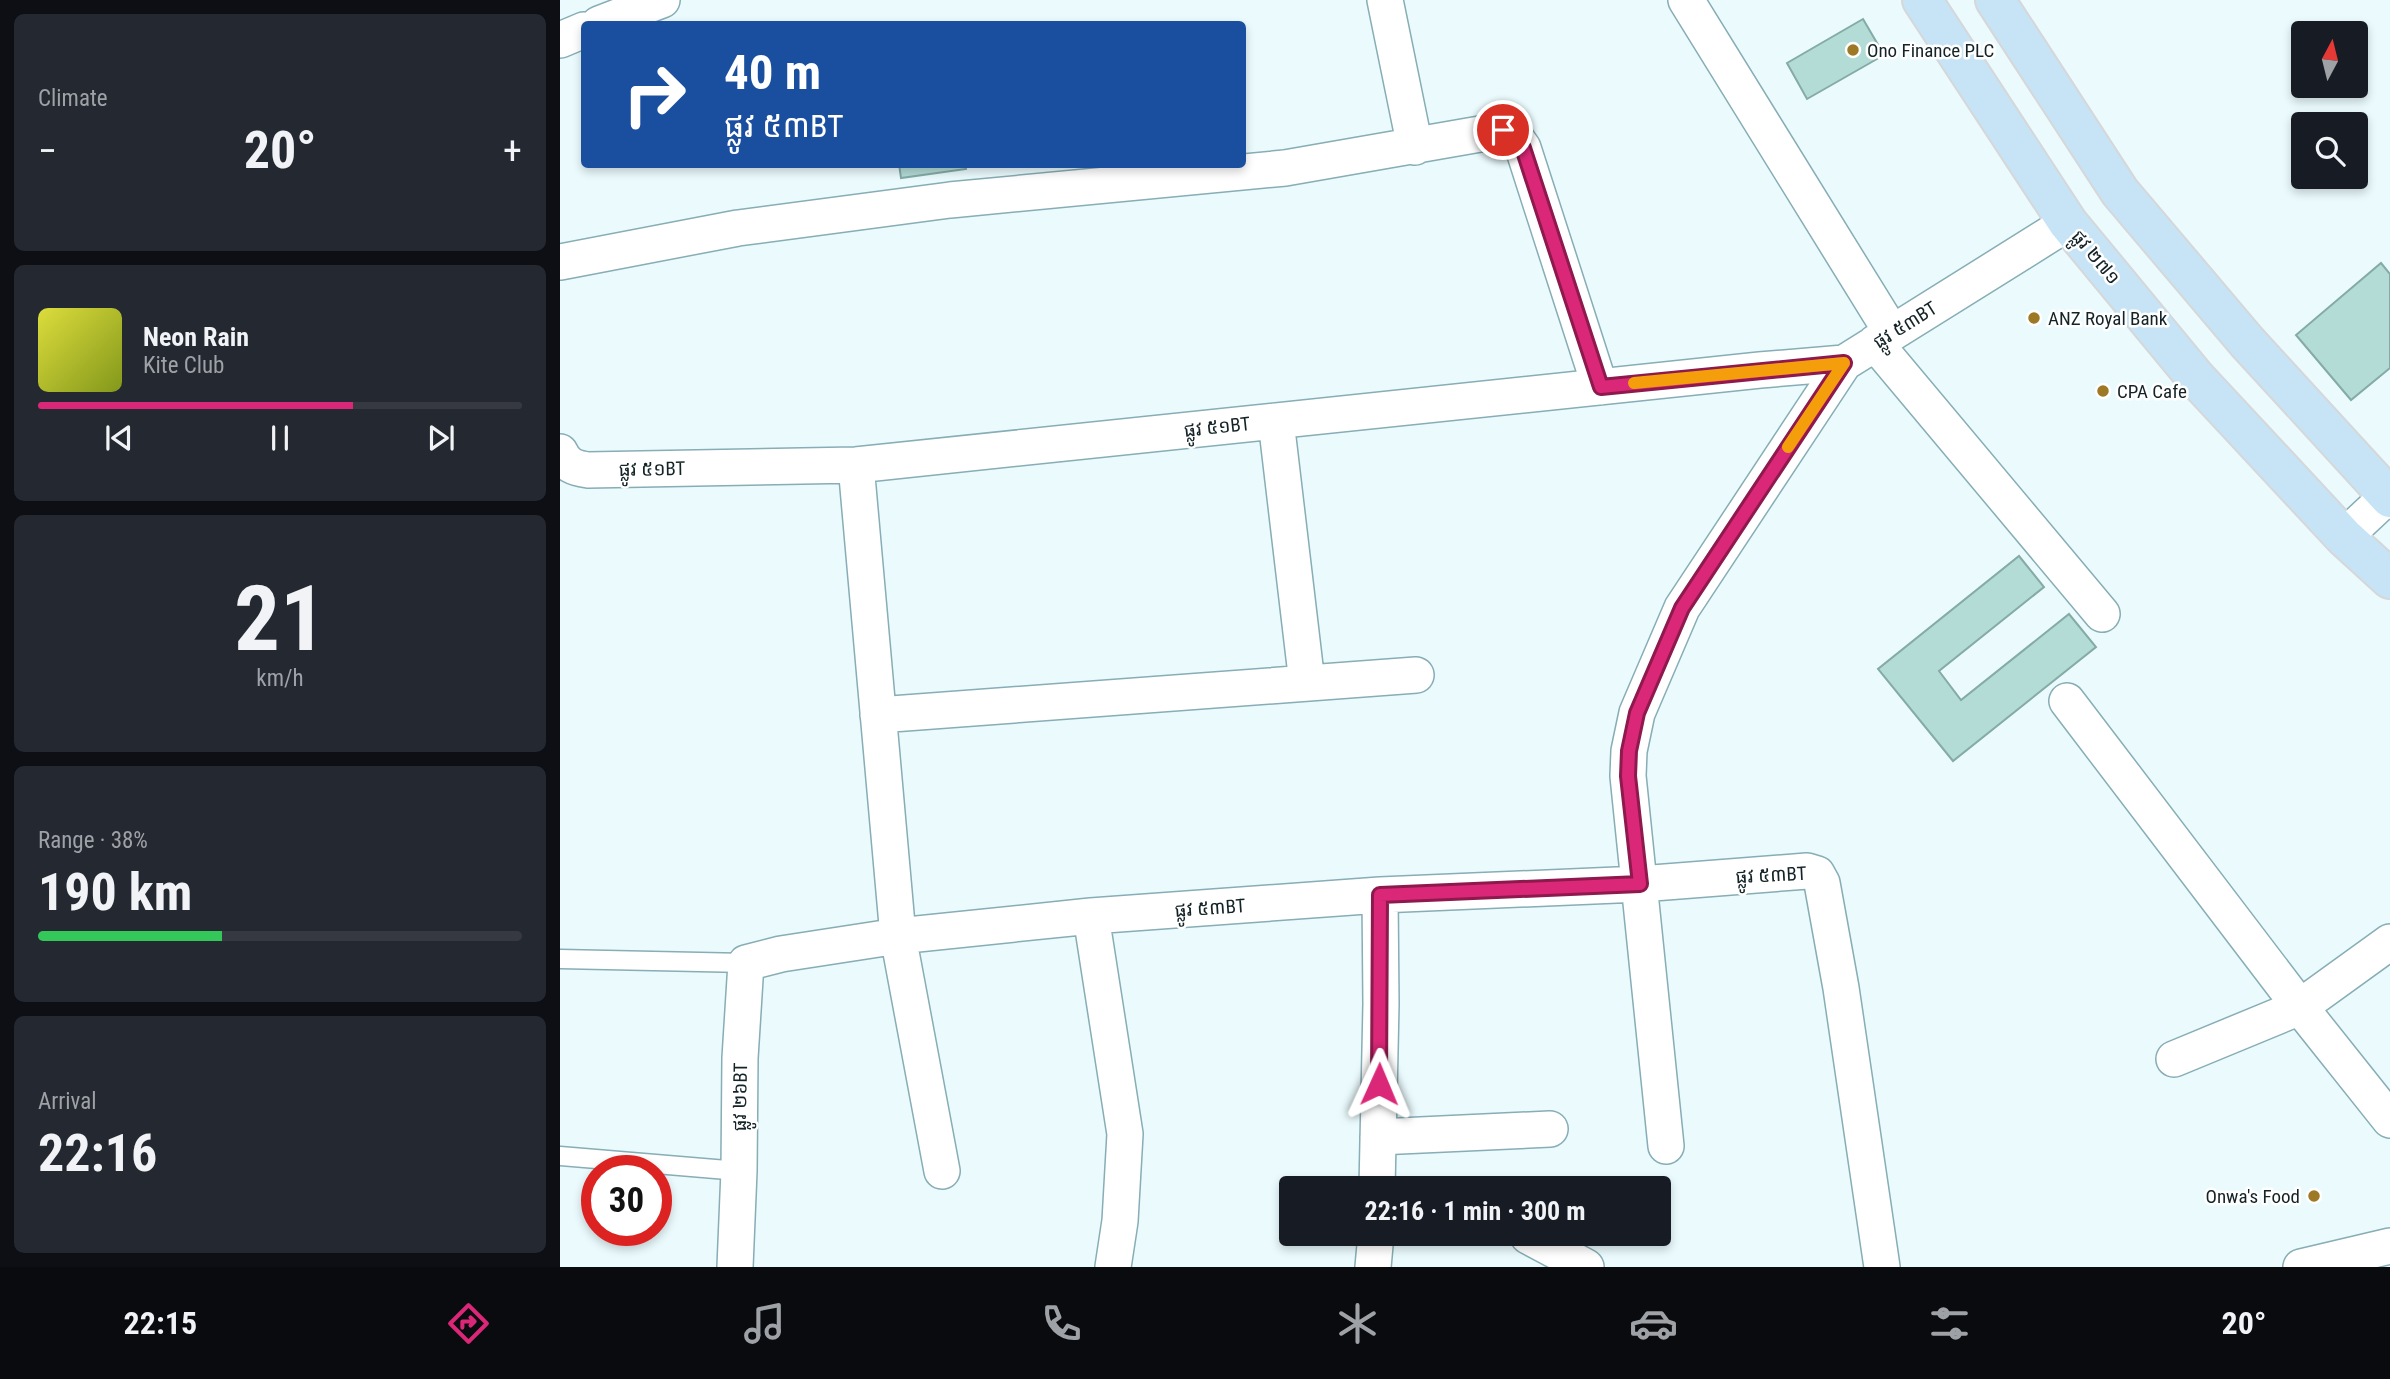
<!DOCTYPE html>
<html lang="en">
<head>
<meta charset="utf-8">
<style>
	body { margin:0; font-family:"Roboto Condensed","Noto Sans Khmer",sans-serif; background:#242831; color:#f1f3f6; height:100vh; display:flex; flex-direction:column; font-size:26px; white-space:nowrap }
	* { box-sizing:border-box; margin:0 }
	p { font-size:23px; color:#9ea1a6 }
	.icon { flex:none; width:38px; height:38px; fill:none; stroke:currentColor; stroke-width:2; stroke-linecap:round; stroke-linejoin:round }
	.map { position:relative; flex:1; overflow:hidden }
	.sheet { display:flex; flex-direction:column; gap:14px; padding:14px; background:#0d0f14; width:560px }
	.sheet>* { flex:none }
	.banner { position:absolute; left:21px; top:21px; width:665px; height:147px; border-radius:7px; box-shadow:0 4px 10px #0003; background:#1a4fa0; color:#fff; overflow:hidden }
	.needle { width:46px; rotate:7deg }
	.tools { position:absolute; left:1731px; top:21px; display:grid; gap:14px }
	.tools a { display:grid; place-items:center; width:77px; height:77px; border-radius:7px; background:#171b24; box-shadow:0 4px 10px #0003; font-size:35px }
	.speed { position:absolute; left:21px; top:1155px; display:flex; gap:14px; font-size:35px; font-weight:700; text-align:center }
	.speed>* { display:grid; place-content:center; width:91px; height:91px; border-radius:50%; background:#171b24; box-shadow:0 4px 10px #0003; line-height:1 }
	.speed .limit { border:10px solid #d22; background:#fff; color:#111 }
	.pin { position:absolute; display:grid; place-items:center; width:60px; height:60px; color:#fff; margin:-30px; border:4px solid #fff; border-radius:50%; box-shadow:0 2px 7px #0007 }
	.me { position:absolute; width:77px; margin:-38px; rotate:1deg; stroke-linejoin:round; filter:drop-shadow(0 0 5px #0008) }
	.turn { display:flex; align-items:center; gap:24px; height:147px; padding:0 28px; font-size:32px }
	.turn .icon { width:91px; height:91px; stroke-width:2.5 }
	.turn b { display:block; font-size:49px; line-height:60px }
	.big { font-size:52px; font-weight:700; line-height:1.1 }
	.sheet .card { flex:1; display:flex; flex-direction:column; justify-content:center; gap:10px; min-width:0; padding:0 24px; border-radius:10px; background:#242831 }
	.sheet .dial { align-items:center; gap:0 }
	.dial b { font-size:91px; line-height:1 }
	.song { display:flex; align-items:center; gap:21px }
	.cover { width:84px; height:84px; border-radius:10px; background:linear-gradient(135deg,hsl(60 70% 55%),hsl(70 70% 35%)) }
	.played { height:7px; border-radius:4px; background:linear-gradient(90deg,#db2777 65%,#363941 65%) }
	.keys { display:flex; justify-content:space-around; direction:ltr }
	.heat { display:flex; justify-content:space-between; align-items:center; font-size:38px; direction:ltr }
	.charge { height:10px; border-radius:5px; background:linear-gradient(90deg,#34c759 38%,#363941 0) }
	.trip { position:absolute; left:719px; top:1176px; width:392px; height:70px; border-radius:7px; background:#171b24; box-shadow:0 4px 10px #0003; font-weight:700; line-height:70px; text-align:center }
	.tabs { display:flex; height:112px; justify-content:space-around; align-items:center; background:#090b0e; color:#9ea1a6 }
	.tabs .icon { width:49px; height:49px }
	.tabs .active { color:#db2777 }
	.tabs b { font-size:32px; color:#f1f3f6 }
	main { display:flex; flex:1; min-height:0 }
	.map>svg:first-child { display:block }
	.building { fill:#b4dcd7; stroke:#84aba6; stroke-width:2 }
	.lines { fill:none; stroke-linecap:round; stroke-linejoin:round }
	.service-casing { stroke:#87adb5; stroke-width:21 }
	.minor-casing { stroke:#87adb5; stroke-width:38 }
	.primary-casing { stroke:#d5d7d8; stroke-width:42 }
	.service { stroke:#fff; stroke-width:18 }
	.minor { stroke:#fff; stroke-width:35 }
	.primary { stroke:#c7e4f7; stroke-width:38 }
	.route-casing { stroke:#8e194d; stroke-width:18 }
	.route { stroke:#db2777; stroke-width:12 }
	.slow { stroke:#f59e0b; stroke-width:12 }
	.poi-dot { fill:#9e7925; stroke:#fff; stroke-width:2.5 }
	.labels { text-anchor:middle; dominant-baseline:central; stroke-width:5; stroke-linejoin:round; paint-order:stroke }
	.poi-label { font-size:19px; fill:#142326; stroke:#fff; text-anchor:start }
	.street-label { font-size:19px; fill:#142326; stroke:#fff }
</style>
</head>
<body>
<main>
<section class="sheet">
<div class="card"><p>Climate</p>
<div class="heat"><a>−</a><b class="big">20°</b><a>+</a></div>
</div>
<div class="card">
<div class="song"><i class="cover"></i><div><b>Neon Rain</b><p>Kite Club</p></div></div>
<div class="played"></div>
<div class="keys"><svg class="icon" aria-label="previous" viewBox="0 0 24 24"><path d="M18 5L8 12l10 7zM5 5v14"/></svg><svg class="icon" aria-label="pause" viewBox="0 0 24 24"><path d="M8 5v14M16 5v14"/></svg><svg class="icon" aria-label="next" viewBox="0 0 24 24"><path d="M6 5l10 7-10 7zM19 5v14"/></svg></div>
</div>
<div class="card dial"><b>21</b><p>km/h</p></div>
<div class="card"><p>Range · 38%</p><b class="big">190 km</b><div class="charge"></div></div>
<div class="card"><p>Arrival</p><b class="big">22:16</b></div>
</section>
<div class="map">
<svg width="1830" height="1267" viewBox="0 0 1830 1267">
	<rect width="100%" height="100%" fill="#eafafd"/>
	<path class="building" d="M1303,19L1324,55L1247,99L1227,63Z
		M339,164H405L406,169L341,178Z
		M1821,263L1830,274V368L1791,400L1736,335Z
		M1459,556L1484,587L1379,671L1401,700L1509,614L1536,647L1393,761L1318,669Z"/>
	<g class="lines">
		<g class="service-casing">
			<path id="service" d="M0,959L186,963
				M0,1156L179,1171"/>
		</g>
		<g class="minor-casing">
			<path id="minor" d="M825,0L855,147
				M1126,0L1332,333
				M39,24L102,0
				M0,40L24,30
				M0,262L178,228L390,200L725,168L943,130L954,135L963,148L1040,387
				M1315,343L1542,614
				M716,421L747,683
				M0,452C6,465 14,468 28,470L296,465L1200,370L1284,363
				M296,465L338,936L382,1171
				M1784,537L1830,494
				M1507,701L1740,1007L1830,1120
				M318,715L856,675
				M531,916L565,1134L560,1221L553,1267
				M1614,1059L1740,1007L1830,942
				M818,1137L990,1129
				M1106,1146L1068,776L1069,751L1077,713L1122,608L1284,363L1508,223
				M817,1188L821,1004L820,895
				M968,1236L1026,1267
				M175,1267L179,1171L180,1058L186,963L221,954L338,936L531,916L820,895L1080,884L1247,871L1257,874L1262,883L1281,988L1322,1267
				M813,1267L816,1234
				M1741,1267L1830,1246"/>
		</g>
		<g class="primary-casing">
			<path id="primary" d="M1362,0L1508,223L1636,378L1784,537L1830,579
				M1435,0L1560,192L1687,342L1830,498"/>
		</g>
		<use href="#service" class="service"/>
		<use href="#minor" class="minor"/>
		<use href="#primary" class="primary"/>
	</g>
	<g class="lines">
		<g class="route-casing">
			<path id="route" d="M819,1084L820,895L1080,884L1068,776L1069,751L1077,713L1122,608L1284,363L1041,387L963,148L954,135L943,130"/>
		</g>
		<use href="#route" class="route"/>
		<path class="slow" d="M1074,383L1284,363L1228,447"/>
	</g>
	<g class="poi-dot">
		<circle cx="1293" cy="50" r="7"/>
		<circle cx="1474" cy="318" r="7"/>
		<circle cx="1543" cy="391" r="7"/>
		<circle cx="1754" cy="1196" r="7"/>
	</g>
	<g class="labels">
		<g class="poi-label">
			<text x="1307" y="50">Ono Finance PLC</text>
			<text x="1488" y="318">ANZ Royal Bank</text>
			<text x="1557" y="391">CPA Cafe</text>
			<text x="1740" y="1196" text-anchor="end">Onwa's Food</text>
		</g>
		<g class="street-label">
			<text transform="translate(1536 257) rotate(50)">ផ្លូវ ២៧១</text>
			<text transform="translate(1345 325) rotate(-32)">ផ្លូវ ៥៣BT</text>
			<text transform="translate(657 427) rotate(-6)">ផ្លូវ ៥១BT</text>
			<text transform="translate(92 469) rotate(-1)">ផ្លូវ ៥១BT</text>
			<text transform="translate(1211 875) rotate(-3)">ផ្លូវ ៥៣BT</text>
			<text transform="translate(650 908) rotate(-4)">ផ្លូវ ៥៣BT</text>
			<text transform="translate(180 1097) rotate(-89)">ផ្លូវ ២៦BT</text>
		</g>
	</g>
</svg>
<div class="tools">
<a><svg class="needle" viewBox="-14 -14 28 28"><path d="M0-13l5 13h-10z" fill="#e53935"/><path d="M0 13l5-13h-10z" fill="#9ea1a6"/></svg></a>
<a><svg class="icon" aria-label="search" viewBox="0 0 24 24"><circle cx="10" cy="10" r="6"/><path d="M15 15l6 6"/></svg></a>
</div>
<div class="speed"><div class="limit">30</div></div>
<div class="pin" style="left:943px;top:130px;background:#d93025"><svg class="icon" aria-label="arrive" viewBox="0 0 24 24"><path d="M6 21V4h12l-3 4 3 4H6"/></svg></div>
<svg class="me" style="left:819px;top:1084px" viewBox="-20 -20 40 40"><path d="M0-17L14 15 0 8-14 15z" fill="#db2777" stroke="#fff" stroke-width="4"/></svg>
<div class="trip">22:16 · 1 min · 300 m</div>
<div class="banner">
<div class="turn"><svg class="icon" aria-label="right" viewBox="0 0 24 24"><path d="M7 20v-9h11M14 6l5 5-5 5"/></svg><div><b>40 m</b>ផ្លូវ ៥៣BT</div></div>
</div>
</div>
</main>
<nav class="tabs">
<b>22:15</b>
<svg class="icon active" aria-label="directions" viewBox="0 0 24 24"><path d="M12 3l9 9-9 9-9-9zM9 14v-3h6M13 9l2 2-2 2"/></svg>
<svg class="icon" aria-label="music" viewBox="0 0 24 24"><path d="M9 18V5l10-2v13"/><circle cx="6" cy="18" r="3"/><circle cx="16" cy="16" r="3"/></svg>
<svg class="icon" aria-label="phone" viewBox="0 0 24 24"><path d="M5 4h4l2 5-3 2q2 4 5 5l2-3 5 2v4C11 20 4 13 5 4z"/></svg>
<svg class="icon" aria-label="climate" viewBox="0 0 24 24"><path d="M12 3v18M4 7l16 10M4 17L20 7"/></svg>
<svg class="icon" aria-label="car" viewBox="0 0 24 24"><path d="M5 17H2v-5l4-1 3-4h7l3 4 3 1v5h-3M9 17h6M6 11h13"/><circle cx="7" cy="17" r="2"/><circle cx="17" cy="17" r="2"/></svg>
<svg class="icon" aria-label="filters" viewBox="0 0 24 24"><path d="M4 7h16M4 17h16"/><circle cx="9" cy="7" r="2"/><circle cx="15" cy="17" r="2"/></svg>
<b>20°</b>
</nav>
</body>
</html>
